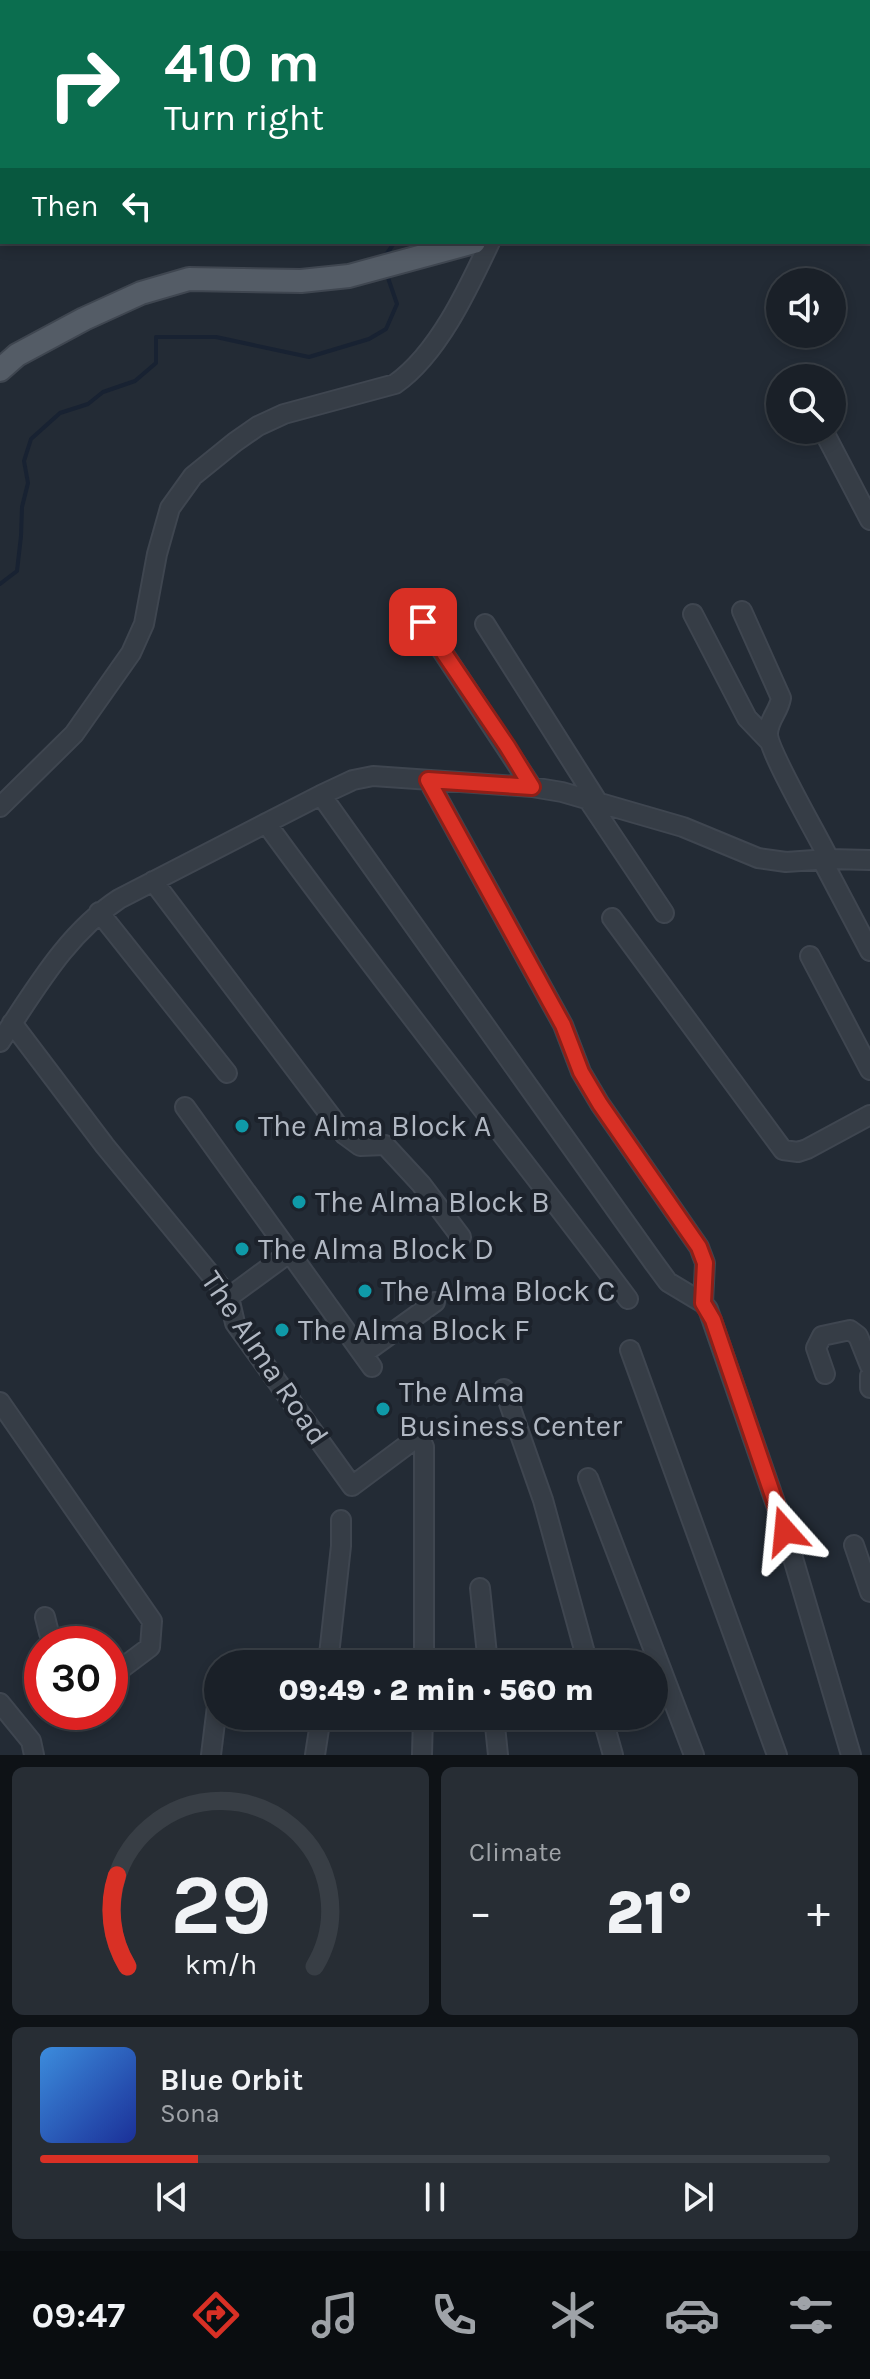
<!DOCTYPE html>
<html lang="en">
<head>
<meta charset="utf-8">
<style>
	body { margin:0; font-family:Karla,sans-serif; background:#272d34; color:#f1f3f6; height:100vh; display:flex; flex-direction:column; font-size:30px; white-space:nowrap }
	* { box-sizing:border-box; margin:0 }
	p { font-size:26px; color:#9fa3a8 }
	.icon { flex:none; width:44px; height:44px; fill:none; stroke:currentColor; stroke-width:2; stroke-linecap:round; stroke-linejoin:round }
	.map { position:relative; height:1755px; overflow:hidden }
	.panel { display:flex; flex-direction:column; gap:12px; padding:12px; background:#0e1216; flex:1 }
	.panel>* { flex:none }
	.hud { position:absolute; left:0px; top:0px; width:870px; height:244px; box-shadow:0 4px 12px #0003,0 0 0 2px #383e45; background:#0b6e4f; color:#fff; overflow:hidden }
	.buttons { position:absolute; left:766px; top:268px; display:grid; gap:16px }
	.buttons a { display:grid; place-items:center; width:80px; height:80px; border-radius:50%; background:#1a2028; box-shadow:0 4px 12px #0003,0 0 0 2px #383e45; font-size:40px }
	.speed { position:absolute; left:24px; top:1626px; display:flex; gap:16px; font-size:40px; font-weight:700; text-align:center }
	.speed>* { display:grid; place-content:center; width:104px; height:104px; border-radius:50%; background:#1a2028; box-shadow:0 4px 12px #0003,0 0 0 2px #383e45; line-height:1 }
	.speed .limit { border:12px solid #d22; background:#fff; color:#111 }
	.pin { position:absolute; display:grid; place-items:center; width:68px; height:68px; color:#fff; margin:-34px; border-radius:16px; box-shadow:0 4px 12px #0006 }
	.me { position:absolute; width:88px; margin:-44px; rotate:342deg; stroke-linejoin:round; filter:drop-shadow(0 0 6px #0008) }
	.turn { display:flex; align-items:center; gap:28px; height:168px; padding:0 32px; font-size:36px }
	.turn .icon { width:104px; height:104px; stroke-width:2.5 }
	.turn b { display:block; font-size:56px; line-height:68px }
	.then { display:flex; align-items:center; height:76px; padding:0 32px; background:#0003; gap:16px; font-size:30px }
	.big { font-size:60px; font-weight:800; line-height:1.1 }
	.panel .card { flex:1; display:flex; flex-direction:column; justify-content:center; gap:12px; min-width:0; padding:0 28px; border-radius:12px; background:#272d34 }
	.panel .dial { align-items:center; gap:0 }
	.dial svg { height:208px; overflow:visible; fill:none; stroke:#383e45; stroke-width:7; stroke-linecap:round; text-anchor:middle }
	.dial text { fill:#f1f3f6; stroke:none }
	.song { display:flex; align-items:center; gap:24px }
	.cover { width:96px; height:96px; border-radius:12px; background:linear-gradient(135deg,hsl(210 70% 55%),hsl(230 70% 35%)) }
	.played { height:8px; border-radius:4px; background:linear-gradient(90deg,#d93025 20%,#383e45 20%) }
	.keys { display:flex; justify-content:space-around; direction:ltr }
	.heat { display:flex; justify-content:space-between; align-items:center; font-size:44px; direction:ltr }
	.panel .tiles { flex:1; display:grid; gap:12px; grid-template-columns:1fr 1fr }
	.card:last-child { grid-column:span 2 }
	.trip { position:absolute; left:204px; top:1650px; width:464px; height:80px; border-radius:40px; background:#1a2028; box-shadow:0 4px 12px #0003,0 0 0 2px #383e45; font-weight:800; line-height:80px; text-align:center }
	.dock { display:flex; height:128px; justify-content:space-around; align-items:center; background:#0a0d10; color:#9fa3a8 }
	.dock .icon { width:56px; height:56px }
	.dock .selected { color:#d93025 }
	.dock b { font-size:36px; color:#f1f3f6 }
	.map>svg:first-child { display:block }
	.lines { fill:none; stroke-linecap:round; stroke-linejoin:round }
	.stream { stroke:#182232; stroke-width:4 }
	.minor-casing { stroke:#3f4650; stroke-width:22 }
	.major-casing { stroke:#3f4650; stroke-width:26 }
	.minor { stroke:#363d46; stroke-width:18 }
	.major { stroke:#545c66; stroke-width:22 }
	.route-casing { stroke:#8d1f18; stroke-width:20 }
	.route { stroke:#d93025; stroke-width:14 }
	.culture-dot { fill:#0f9aa8; stroke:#1c222b; stroke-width:3 }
	.labels { text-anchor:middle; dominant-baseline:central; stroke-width:8; stroke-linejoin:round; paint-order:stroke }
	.poi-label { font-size:30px; fill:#b1b8c3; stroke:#1c222b; text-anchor:start }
	.street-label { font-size:30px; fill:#b1b8c3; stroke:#1c222b }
</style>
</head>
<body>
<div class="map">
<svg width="870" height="1755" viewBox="0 0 870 1755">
	<rect width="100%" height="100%" fill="#232b35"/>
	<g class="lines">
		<path class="stream" d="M545,0L547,2
			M454,2L455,0
			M608,2H609
			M868,132H870
			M385,256L395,242
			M0,584L17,571L21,536L22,507L28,483L24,461L31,439L60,413L88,404L103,392L135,381L156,363V337H216L309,357L369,339L386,329L397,304L387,275"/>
		<g class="minor-casing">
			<path id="minor" d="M163,0V2
				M426,0L427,2
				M868,63H870
				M823,430L870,520
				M742,611L781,698C779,711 769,719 768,733C767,749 819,838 829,859
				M693,614L747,718L769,741
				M423,622L532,787
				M485,624L599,804
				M428,780L563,1025L581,1072L600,1104L699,1247L705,1263L703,1303
				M321,795L654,1263L668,1282L703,1303L708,1309L785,1531L851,1755
				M589,801L664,913
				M0,807L74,734L131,653L144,624L157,554L170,508L193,476L235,442L258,426L284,414L395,384C438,354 468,289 490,242
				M266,823C383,984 508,1139 628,1299
				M822,860L870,951
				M153,881L345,1135L360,1146L385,1145L421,1184L461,1237
				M99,912L227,1073
				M612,918L783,1150L798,1152L807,1149L870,1115
				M810,956L870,1070
				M12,1023L105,1146L229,1297L235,1323L352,1486L419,1436L424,1447V1664
				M0,1042C35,990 66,934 119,899L321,795L353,780L373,776L532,787L562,792L683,827L758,858L786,862L829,859L870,860
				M185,1107L372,1367
				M229,1297L289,1253
				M630,1350L777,1755
				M363,1354L435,1302
				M825,1374L816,1348L822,1336L850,1330L858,1336L870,1366
				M870,1376V1388
				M504,1389L543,1500L588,1664
				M0,1402L152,1621L150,1647L110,1677
				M588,1478L694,1755
				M854,1545L870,1592
				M480,1588L488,1664
				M45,1617L49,1633L55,1644
				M328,1664L341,1546V1520
				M0,1703L31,1741L34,1755
				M494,1716L498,1755
				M602,1716L613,1755
				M211,1755L218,1698
				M315,1755L321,1716
				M422,1755L423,1716"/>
		</g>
		<g class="major-casing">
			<path id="major" d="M868,188L870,189
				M0,370L17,355L84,319L141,293L189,279L301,281L349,276L474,242"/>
		</g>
		<use href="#minor" class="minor"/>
		<use href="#major" class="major"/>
	</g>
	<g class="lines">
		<g class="route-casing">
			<path id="route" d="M423,622L507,746L532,787L428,780L563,1025L581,1072L600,1104L699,1247L705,1263L703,1303L713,1320L785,1531"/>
		</g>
		<use href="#route" class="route"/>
	</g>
	<g class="culture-dot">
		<circle cx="242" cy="1126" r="8"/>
		<circle cx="299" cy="1202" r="8"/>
		<circle cx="242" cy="1249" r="8"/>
		<circle cx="365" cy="1291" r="8"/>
		<circle cx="282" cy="1330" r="8"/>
		<circle cx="383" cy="1409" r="8"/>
	</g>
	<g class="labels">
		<g class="poi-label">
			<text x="258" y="1126">The Alma Block A</text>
			<text x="315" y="1202">The Alma Block B</text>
			<text x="258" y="1249">The Alma Block D</text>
			<text x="381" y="1291">The Alma Block C</text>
			<text x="298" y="1330">The Alma Block F</text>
			<text x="399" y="1392">The Alma<tspan x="399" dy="34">Business Center</tspan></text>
		</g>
		<g class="street-label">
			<text transform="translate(265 1358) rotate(56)">The Alma Road</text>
		</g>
	</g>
</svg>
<div class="buttons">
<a><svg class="icon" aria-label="sound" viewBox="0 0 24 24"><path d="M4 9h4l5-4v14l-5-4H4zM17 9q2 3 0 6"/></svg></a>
<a><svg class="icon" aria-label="search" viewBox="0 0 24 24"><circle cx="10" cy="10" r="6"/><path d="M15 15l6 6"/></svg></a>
</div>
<div class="speed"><div class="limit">30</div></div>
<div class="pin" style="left:423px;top:622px;background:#d93025"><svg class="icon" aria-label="arrive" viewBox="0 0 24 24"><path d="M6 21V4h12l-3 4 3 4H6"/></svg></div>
<svg class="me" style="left:785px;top:1531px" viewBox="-20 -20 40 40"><path d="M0-17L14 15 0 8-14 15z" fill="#d93025" stroke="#fff" stroke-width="4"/></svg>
<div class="trip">09:49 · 2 min · 560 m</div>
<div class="hud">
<div class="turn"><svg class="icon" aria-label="right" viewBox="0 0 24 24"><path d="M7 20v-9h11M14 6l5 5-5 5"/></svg><div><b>410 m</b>Turn right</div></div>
<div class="then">Then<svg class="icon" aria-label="left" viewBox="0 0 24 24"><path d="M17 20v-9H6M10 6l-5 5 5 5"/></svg></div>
</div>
</div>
<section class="panel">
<div class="tiles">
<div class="card dial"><svg viewBox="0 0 100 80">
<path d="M14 69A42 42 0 1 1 86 69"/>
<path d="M14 69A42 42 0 0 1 10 34" stroke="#d93025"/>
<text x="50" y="56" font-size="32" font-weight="700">29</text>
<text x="50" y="72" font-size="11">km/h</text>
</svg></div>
<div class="card"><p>Climate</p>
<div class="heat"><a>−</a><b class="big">21°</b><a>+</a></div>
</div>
<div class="card">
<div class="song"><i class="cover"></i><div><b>Blue Orbit</b><p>Sona</p></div></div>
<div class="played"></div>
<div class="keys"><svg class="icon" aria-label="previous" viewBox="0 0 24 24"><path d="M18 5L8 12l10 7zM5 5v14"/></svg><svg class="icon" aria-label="pause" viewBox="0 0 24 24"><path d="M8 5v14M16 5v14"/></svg><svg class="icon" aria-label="next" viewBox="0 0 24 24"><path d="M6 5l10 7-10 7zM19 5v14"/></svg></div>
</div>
</div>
</section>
<nav class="dock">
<b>09:47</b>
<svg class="icon selected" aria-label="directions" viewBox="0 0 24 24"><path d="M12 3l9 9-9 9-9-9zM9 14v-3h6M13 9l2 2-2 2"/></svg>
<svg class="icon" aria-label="music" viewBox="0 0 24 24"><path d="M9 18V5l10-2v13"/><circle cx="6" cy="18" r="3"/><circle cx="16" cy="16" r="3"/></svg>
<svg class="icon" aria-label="phone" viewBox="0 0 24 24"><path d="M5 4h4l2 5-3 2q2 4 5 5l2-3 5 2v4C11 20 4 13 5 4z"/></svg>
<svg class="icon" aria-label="climate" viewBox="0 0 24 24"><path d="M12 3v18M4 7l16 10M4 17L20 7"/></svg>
<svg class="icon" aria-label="car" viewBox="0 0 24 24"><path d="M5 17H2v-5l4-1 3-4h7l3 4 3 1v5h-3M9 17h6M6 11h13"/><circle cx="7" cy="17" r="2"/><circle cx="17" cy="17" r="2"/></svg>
<svg class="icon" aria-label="filters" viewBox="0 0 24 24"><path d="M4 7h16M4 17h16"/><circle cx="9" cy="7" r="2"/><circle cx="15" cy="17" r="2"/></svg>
</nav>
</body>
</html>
